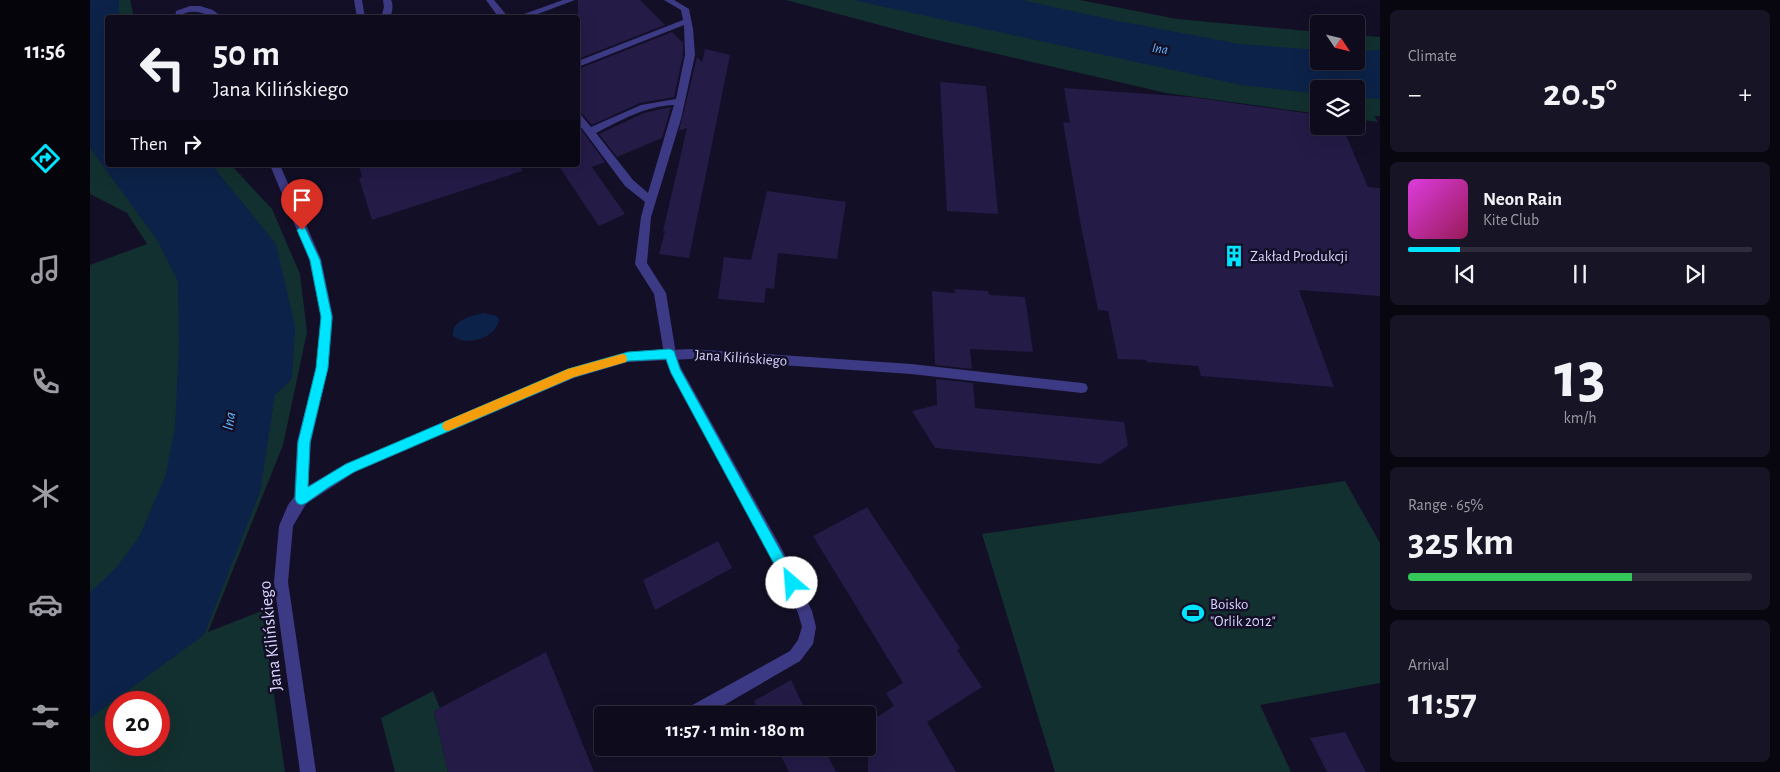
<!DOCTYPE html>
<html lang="en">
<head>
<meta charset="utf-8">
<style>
	body { margin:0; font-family:"Alegreya Sans",sans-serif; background:#171425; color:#f1f3f6; height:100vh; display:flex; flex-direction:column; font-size:19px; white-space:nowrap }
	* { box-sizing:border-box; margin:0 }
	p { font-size:16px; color:#9b9ba3 }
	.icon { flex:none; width:28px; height:28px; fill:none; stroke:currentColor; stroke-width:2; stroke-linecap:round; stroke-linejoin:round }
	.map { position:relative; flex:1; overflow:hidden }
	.panel { display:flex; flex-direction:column; gap:10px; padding:10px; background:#08060f; width:400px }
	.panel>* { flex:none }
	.hud { position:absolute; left:15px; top:15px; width:475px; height:152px; border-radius:5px; box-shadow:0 5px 20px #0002,0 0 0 1px #2e2b3b; background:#0e0b1c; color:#f1f3f6; overflow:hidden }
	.needle { width:32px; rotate:125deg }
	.tools { position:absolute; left:1220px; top:15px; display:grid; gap:10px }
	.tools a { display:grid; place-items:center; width:55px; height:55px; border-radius:5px; background:#0e0b1c; box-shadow:0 5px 20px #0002,0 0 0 1px #2e2b3b; font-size:25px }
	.speed { position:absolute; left:15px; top:691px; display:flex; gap:10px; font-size:25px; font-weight:700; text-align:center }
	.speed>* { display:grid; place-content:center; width:65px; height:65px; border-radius:50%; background:#0e0b1c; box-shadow:0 5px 20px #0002,0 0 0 1px #2e2b3b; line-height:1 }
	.speed .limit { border:8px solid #d22; background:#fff; color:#111 }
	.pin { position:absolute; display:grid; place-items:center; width:42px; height:42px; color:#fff; margin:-51px -21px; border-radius:50% 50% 50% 0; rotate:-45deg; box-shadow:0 0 5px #0007 }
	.pin .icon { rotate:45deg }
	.me { position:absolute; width:55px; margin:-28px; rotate:333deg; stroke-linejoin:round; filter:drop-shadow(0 0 4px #0008) }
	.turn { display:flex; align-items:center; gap:18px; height:105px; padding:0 25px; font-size:22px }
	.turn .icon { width:65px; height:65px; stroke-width:2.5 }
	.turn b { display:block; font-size:35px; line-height:42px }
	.then { display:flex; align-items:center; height:48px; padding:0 25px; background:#0003; gap:10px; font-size:19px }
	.big { font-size:38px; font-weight:600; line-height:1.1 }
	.panel .widget { flex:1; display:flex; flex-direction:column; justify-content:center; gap:8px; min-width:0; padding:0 18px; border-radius:8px; background:#171425 }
	.panel .dial { align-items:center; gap:0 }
	.dial b { font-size:65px; line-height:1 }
	.song { display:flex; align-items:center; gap:15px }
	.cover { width:60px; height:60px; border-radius:8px; background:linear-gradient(135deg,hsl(300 70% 55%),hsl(330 70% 35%)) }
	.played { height:5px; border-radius:2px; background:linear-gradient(90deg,#00e5ff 15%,#2e2b3b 15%) }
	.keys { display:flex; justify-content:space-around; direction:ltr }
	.heat { display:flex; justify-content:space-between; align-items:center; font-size:28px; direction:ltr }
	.charge { height:8px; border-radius:4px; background:linear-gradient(90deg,#34c759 65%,#2e2b3b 0) }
	.trip { position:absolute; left:504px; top:706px; width:282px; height:50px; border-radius:5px; background:#0e0b1c; box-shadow:0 5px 20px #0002,0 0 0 1px #2e2b3b; font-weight:600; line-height:50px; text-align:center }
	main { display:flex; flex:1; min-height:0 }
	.tabs { display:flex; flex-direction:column; width:90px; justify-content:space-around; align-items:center; background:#06040b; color:#9b9ba3 }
	.tabs .icon { width:35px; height:35px }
	.tabs .active { color:#00e5ff }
	.tabs b { font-size:22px; color:#f1f3f6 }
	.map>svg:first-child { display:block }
	.green { fill:#12302f; fill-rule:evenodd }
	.water { fill:#0c2248 }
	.building { fill:#241b47 }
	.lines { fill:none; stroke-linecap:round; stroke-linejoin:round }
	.service { fill:#3d3a85; fill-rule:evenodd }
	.minor { fill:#3d3a85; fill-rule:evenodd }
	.route { fill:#00e5ff; stroke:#0095a6 }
	.slow { fill:#f59e0b }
	.labels { text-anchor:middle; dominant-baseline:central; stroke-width:5; stroke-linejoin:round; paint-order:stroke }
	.far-water-label { font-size:14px; font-style:italic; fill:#62b6ff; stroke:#130f26 }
	.poi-label { font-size:15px; fill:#d9d4ff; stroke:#130f26; text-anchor:start }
	.street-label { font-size:15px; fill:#d9d4ff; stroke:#130f26 }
	.water-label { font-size:16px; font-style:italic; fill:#62b6ff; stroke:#130f26 }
	.near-street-label { font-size:18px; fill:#d9d4ff; stroke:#130f26 }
</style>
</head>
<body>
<main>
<nav class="tabs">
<b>11:56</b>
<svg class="icon active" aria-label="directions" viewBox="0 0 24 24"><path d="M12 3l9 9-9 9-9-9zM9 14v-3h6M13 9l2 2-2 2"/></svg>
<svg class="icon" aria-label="music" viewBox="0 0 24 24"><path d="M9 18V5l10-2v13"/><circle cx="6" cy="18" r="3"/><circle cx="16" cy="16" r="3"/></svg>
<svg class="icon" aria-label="phone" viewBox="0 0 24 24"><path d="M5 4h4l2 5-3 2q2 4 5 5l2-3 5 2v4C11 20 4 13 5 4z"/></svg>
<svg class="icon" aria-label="climate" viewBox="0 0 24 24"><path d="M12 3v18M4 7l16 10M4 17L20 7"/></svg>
<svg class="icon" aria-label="car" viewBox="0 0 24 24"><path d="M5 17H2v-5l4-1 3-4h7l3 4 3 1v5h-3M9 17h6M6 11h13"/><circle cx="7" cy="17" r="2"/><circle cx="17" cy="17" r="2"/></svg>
<svg class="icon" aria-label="filters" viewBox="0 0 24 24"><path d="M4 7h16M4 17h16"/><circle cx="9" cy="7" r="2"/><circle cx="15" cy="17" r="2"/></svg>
</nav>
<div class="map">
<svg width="1290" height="772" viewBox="0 0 1290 772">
	<rect width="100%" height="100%" fill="#130f26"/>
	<path class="green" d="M0,0H40L44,17L18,18V165H141L182,209L210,274L217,332L193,445L118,632L172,611L195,772H0V265L57,244L37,213L0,194ZM26,702H69V745H26Z
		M696,0H990L1087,19L1229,32V61H1266V35L1290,37V116H1284L1288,122L1266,119V89H1229V114L1076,93L838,38Z
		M1255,481L1290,543V683L1170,705L1201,772H965L892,534Z
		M343,691L350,708L344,711L358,772H305L291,718Z"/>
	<path class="water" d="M0,0H29V17L18,18V165H122L186,244L205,326L202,379L185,395L170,492L114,635L0,718V592L26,568L49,537L75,477L85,427L89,345L88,281L67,240L0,148Z
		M763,0H932L1023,20L1150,44L1229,50V61H1266V51L1290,50V99L1266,98V89H1229V94L1151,85Z
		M393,313L407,316L409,320C406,338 377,347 363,336C361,320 382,316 393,313Z"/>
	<path class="building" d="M488,0H550L575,25L488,59Z
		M582,32L593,43V55L584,97L550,103L502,125L492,114L488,112V69Z
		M615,49L640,55L599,258L569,254L575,231H573L597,128L589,131L607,57L612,62Z
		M850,82L896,86L908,214L857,211Z
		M974,88L1101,97L1229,115V126H1252L1278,187L1290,188V296L1209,290L1244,387L1111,376L1108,366L1057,362L1056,360L1028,359L1018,311L1008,310L990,221L973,122L980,123Z
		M581,107L572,138L527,157L509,134L554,113Z
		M488,125L515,162L502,167L535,214L509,226L468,165H488Z
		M269,165H431L432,171L282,220L269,178L272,177Z
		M677,191L756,202L747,259L688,253L684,289L676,288L674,303L628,299L634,257L661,260Z
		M864,289L898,291L899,295L935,297L943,352L880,349L882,369L845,365L842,291L865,293Z
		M846,379L883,383L885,408L1034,422L1038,446L1010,464L845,448L822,411L847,405Z
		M777,507L870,648L867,650L892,687L837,722L866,772H778V723L804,706L796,693L813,683L723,536Z
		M628,541L642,568L565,610L553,580Z
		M456,652L504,772H358L344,711Z
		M701,680L718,715H671L664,701Z
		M1255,732L1276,772H1237L1220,738Z
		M687,748H734L746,772H699Z"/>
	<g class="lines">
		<path class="service" d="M264,0H272L275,18H267Z
			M293,0H301C304,6 302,12 300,18H291L294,7Z
			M396,0H404L419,18H409Z
			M473,0H485L437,18H423Z
			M574,0H584L599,9L603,29L605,55L591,119L561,217L557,263L576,293L586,354L591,368L693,551L722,611L726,627L723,644L710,661L617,715L595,714L597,708L700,651L708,640L712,627L708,613L683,561L579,369L574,354L564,294L545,264L551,217L555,202L535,186L488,123V114L491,115L501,127L551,105L586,99L595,55L594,25L488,67V61L593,20L591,10ZM584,105L558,193L543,180L506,133C531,120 556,106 584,105Z
			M110,6L123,10L133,18C118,18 109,7 93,14V18H85L86,11L100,6Z
			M180,165H190L231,259L243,317L238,368L221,442L219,446L214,448L209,446L207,442L226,368L231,317L219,259Z
			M821,364L992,383L996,384L998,388L996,392L992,393L821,374L817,373L815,369L817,365Z"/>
		<path class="minor" d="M601,349L821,364L825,365L827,369L825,373L821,374L601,359L538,362L484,378L265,472L216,504L203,526L198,582L226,772H210L184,582L189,526L198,505L204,497L207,442L209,438L214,436L219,438L221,442L218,486L255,464L478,369L538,352Z"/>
	</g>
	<path class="route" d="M212,226L215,228L230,260L242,317L238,368L220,442L218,487L256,464L478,369L538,352L580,349L584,351L590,369L706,579L708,583L706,588L702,590L697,588L581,373L576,359L538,361L484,377L264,472L239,487L216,503L211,505L207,503L205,499L208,442L226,368L231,317L220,260L207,230Z"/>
	<path class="slow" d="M532,354L536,355L537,359L536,362L484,377L358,431L354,430L352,426L354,422L478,369Z"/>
	<defs>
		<g id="building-bare" transform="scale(1.725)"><path d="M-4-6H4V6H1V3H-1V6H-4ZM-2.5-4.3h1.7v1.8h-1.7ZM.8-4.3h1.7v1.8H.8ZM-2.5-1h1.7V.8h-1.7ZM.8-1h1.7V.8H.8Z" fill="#00e5ff" stroke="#130f26" stroke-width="2.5" paint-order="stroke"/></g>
		<g id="stadium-bare" transform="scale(1.725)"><path d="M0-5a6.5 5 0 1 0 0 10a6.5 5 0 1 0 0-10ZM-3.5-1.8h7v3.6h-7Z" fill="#00e5ff" stroke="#130f26" stroke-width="2.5" paint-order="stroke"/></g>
	</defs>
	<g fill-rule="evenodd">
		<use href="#building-bare" x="1144" y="256"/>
		<use href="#stadium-bare" x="1103" y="613"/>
	</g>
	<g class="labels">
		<g class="far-water-label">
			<text transform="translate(1070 49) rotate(9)">Ina</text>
		</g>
		<g class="poi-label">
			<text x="1160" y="256">Zakład Produkcji</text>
			<text x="1120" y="604">Boisko<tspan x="1120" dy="17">"Orlik 2012"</tspan></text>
		</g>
		<g class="street-label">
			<text transform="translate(651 358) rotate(4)">Jana Kilińskiego</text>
		</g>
		<g class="water-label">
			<text transform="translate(139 421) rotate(-79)">Ina</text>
		</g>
		<g class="near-street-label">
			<text transform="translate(181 636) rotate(-96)">Jana Kilińskiego</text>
		</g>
	</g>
</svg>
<div class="tools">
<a><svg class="needle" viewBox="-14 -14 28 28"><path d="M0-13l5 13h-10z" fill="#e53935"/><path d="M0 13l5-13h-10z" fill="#9b9ba3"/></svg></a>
<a><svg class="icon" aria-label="layers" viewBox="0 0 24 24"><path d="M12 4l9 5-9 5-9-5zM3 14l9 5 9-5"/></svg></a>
</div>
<div class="speed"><div class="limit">20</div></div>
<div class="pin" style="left:212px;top:230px;background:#d93025"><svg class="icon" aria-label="arrive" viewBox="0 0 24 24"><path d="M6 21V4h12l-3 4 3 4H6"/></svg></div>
<svg class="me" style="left:702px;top:583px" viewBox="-20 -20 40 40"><circle r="19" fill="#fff"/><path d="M0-13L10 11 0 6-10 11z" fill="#00e5ff"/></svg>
<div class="trip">11:57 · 1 min · 180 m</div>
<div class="hud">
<div class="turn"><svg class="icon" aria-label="left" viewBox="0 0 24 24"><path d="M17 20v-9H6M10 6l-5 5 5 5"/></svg><div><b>50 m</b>Jana Kilińskiego</div></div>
<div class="then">Then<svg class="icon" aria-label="right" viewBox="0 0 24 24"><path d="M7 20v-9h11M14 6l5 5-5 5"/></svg></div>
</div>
</div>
<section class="panel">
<div class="widget"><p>Climate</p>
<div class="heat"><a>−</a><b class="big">20.5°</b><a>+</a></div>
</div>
<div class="widget">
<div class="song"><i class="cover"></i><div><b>Neon Rain</b><p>Kite Club</p></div></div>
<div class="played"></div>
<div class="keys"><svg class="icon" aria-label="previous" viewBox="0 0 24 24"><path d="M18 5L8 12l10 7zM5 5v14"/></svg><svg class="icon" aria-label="pause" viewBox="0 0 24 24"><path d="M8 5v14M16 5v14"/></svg><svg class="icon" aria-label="next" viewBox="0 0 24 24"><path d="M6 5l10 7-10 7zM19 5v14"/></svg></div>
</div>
<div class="widget dial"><b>13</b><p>km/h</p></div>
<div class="widget"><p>Range · 65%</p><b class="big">325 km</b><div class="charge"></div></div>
<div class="widget"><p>Arrival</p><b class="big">11:57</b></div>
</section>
</main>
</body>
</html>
